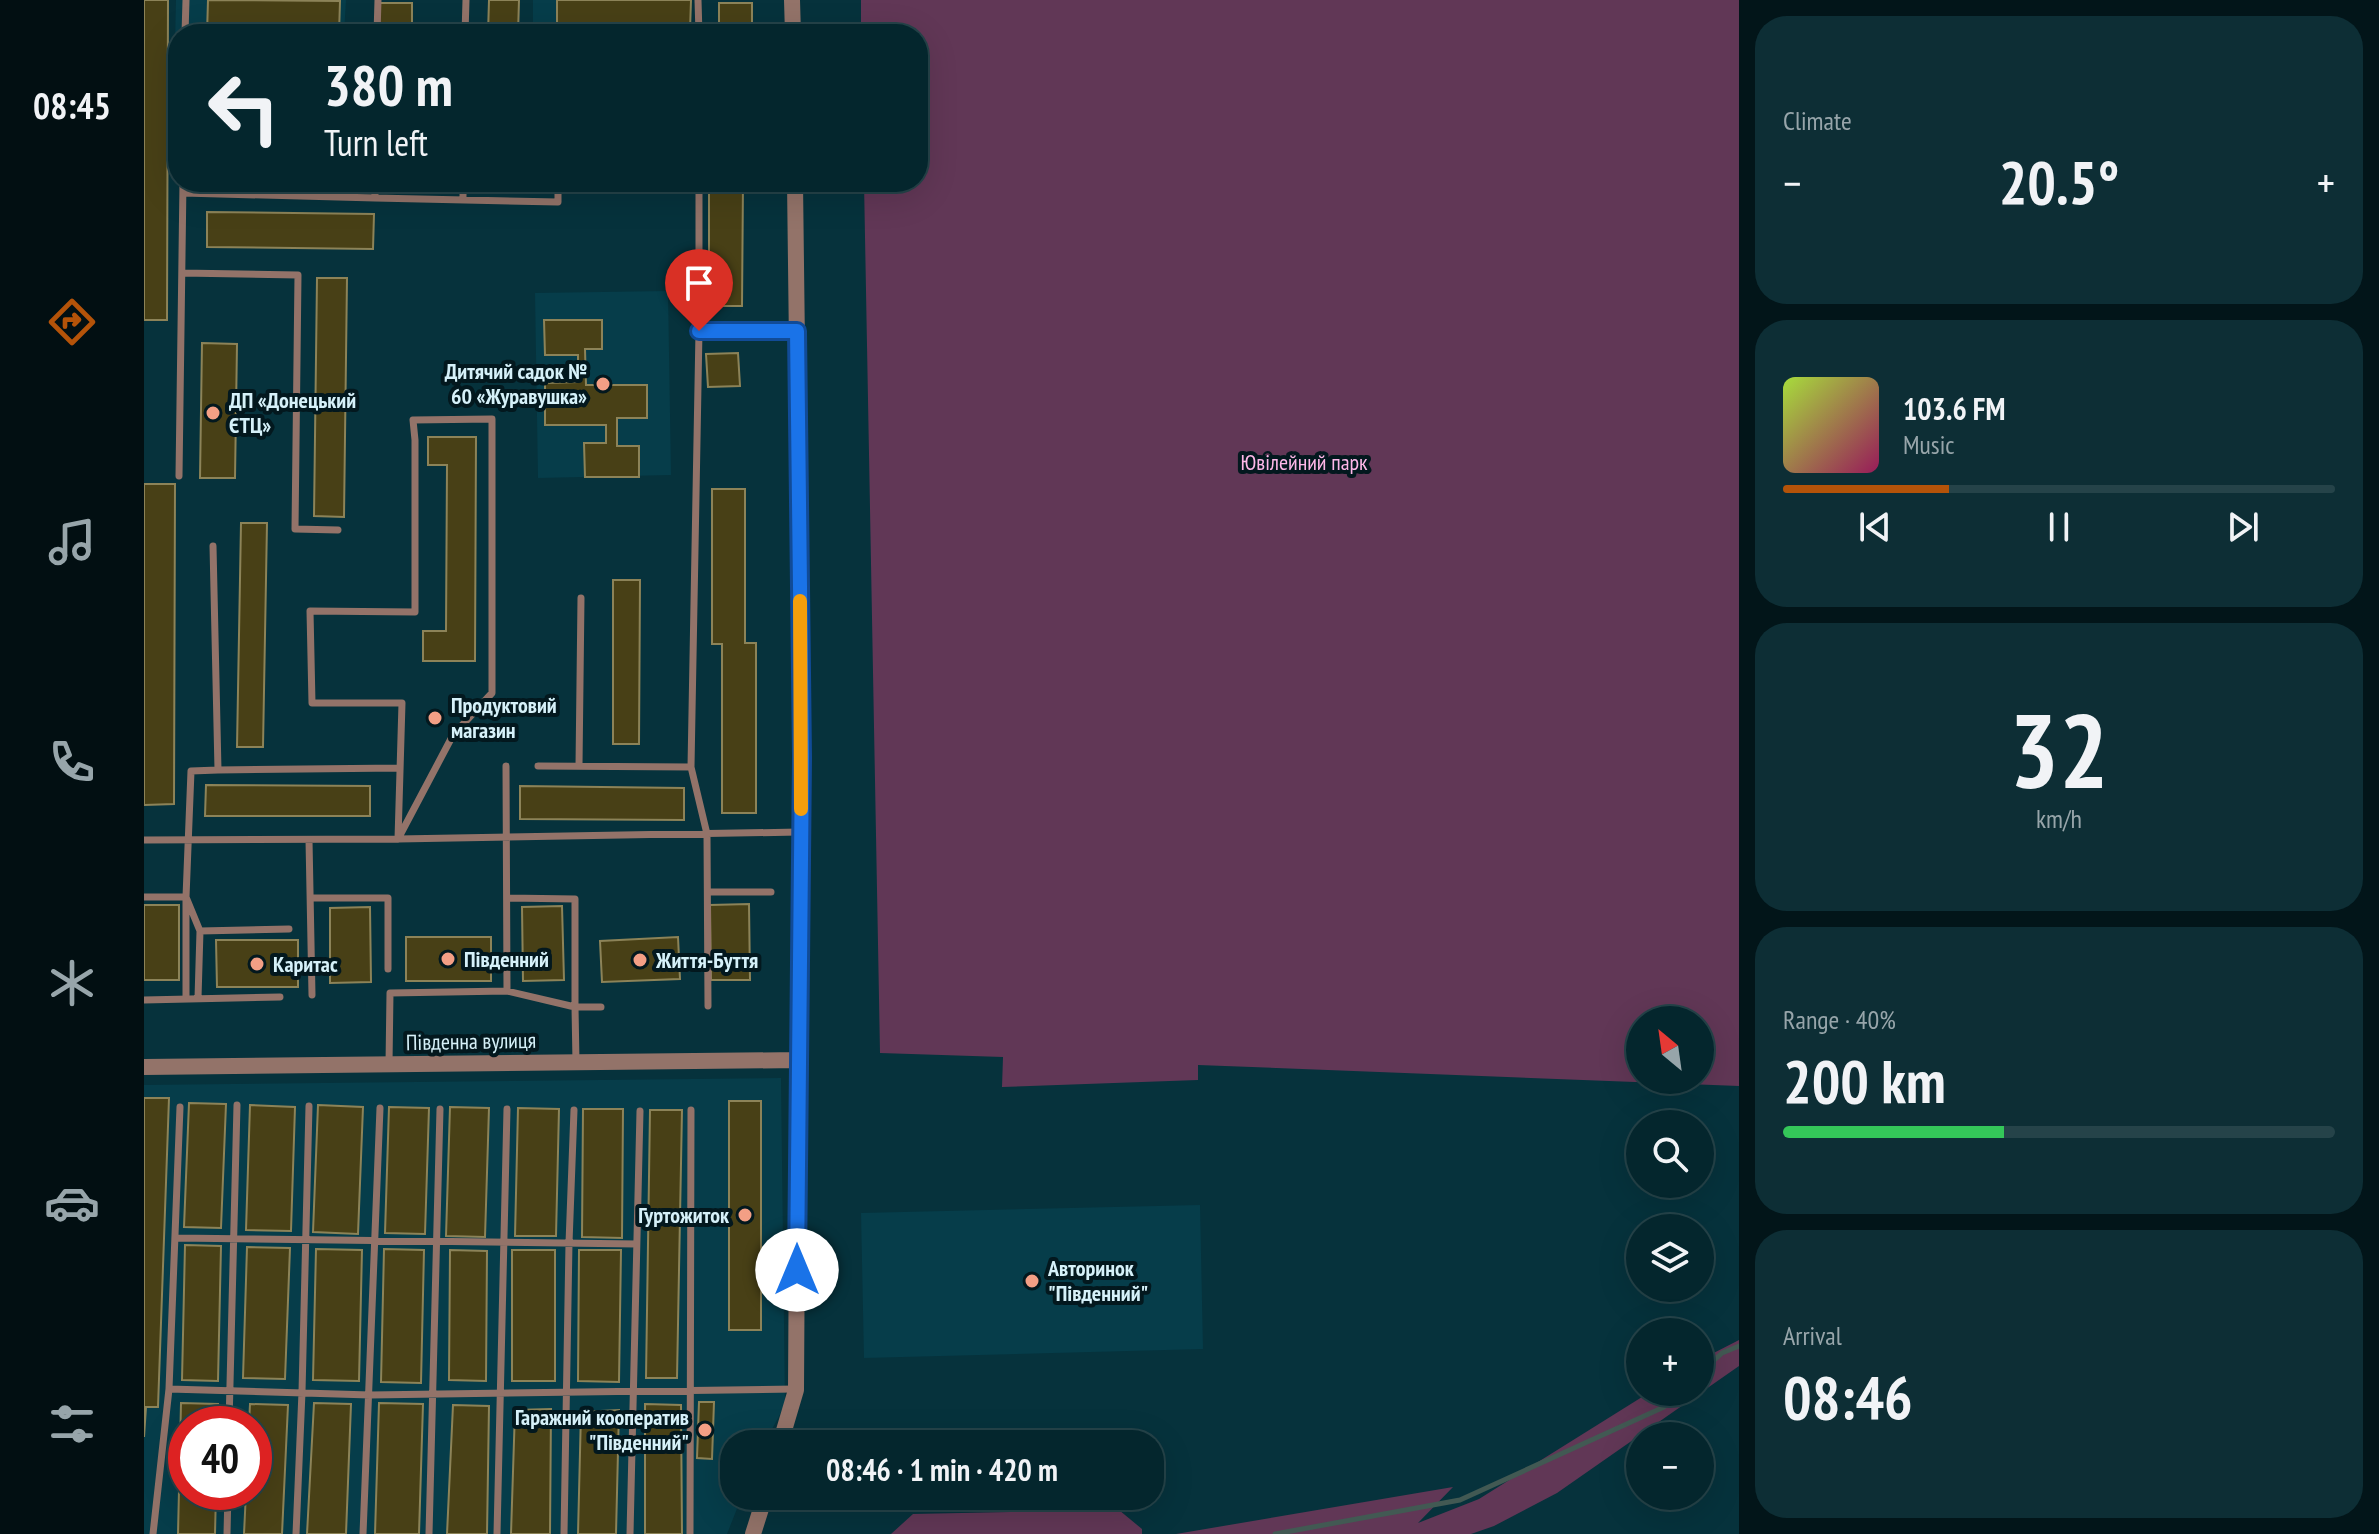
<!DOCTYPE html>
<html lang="en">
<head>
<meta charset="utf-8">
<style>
	body { margin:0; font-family:"PT Sans Narrow",sans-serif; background:#0d2e35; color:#f1f3f6; height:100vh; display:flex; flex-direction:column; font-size:30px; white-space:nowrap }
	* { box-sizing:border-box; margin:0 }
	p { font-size:26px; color:#97a5aa }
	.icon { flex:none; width:44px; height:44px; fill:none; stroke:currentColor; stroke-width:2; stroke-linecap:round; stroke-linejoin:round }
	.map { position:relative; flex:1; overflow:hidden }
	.details { display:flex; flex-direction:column; gap:16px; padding:16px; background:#021519; width:640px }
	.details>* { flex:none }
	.guide { position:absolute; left:24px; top:24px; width:760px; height:168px; border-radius:32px; box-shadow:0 8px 32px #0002,0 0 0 2px #254349; background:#04262d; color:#f1f3f6; overflow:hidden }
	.needle { width:52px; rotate:331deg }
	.tools { position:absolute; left:1482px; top:1006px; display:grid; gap:16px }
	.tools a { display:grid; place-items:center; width:88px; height:88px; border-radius:50%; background:#04262d; box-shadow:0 8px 32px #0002,0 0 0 2px #254349; font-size:40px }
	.speed { position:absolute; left:24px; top:1406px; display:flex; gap:16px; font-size:40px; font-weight:700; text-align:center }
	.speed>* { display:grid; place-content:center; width:104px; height:104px; border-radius:50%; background:#04262d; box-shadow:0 8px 32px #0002,0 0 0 2px #254349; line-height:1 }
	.speed .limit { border:12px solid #d22; background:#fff; color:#111 }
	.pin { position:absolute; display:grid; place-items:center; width:68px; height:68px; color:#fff; margin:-82px -34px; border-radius:50% 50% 50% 0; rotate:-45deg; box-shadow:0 0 8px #0007 }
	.pin .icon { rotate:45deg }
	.me { position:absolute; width:88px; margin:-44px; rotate:0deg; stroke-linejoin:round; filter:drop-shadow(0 0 6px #0008) }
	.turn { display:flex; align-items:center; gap:28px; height:168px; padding:0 24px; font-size:36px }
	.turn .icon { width:104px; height:104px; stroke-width:2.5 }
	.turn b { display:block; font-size:56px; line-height:68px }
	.big { font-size:60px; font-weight:700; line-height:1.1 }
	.details .card { flex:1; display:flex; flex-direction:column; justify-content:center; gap:12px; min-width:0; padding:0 28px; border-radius:32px; background:#0d2e35 }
	.details .dial { align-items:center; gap:0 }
	.dial b { font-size:104px; line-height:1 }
	.song { display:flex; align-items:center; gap:24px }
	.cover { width:96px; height:96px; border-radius:12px; background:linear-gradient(135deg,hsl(80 70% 55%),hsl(330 70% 35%)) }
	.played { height:8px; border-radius:4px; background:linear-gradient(90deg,#b45309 30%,#254349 30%) }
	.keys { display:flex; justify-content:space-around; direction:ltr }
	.heat { display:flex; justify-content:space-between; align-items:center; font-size:44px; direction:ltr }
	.charge { height:12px; border-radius:6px; background:linear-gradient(90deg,#34c759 40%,#254349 0) }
	.trip { position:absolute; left:576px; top:1430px; width:444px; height:80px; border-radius:32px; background:#04262d; box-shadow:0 8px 32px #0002,0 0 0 2px #254349; font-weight:700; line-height:80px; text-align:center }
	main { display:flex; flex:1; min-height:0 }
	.menu { display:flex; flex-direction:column; width:144px; justify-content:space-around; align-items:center; background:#020f12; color:#97a5aa }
	.menu .icon { width:56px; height:56px }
	.menu .on { color:#b45309 }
	.menu b { font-size:36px; color:#f1f3f6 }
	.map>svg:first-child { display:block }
	.built { fill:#063d4a; fill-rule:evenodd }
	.green { fill:#613756; fill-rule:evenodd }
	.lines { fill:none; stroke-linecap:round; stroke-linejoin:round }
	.stream { stroke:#425953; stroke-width:5 }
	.building { fill:#484016; stroke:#8c8358; stroke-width:2 }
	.service { stroke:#937369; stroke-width:7 }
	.tertiary { stroke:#937369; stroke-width:16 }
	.route-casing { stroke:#114b97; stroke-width:20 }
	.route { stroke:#1a73e8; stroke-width:14 }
	.slow { stroke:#f59e0b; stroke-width:14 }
	.poi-dot { fill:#f39f85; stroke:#03181e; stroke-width:3 }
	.labels { text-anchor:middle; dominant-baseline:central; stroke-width:8; stroke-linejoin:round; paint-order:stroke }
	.poi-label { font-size:22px; font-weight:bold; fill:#d6f1f9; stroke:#03181e; text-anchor:start }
	.park-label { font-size:22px; fill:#feb8e9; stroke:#03181e }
	.street-label { font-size:22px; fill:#d6f1f9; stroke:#03181e }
</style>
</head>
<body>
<main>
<nav class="menu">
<b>08:45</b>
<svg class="icon on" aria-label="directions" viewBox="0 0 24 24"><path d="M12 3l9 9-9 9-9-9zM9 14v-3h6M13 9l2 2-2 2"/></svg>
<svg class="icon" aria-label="music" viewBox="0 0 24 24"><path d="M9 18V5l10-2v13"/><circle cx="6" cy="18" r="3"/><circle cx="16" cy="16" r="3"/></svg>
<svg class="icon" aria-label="phone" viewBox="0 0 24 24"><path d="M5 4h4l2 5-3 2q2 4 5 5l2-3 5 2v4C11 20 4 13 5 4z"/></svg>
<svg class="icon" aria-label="climate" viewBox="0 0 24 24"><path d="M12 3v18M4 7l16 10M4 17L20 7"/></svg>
<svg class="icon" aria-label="car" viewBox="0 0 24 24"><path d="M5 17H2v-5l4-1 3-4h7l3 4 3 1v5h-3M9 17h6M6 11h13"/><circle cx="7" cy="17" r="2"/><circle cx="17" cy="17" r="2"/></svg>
<svg class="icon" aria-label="filters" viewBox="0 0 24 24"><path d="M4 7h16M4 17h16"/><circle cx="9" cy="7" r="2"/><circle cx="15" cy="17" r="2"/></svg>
</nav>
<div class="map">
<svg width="1595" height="1534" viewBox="0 0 1595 1534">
	<rect width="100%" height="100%" fill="#06323c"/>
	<path class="built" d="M32,0H202L200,34H34V43H31Z
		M389,0H544V34H389Z
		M524,291L527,475L394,478L391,293Z
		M637,1078L641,1405L620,1444H590V1496H598L583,1534H0V1085ZM42,1424H110V1492H42Z
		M1056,1205L1059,1349L720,1358L717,1213Z"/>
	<path class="green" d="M717,0H1595V1086L1054,1065V1080L858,1087L859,1057L736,1053L720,182H774V34H717ZM1556,1020V1080H1496V1020Z
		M1595,1340V1366L1413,1493L1350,1526L1327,1534H1032L1309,1487L1274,1523L1335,1499L1506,1392H1556V1360Z
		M903,1496H958L998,1529V1534H747L769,1514L866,1512Z"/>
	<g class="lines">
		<path class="stream" d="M1556,1373L1578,1353L1595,1346
			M1131,1534L1316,1500L1520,1407L1536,1392"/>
	</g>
	<path class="building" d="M0,0H24L23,320H0Z
		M64,0L196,1L195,34H63Z
		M345,0H375L374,34H344Z
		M413,0H547L546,30L413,29Z
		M234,3H268V34H234Z
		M575,3H608V34H575Z
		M434,182H530V190L434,192Z
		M565,182H599L598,306H565Z
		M63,212L230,214L229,249L63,247Z
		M173,278H203L200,517L170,516Z
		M400,320H458V349H441L442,385H503V418H473V446H495V477H441L440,443H462V425H401V383L434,382V355H401Z
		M58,343L93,344L91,478H56Z
		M594,353L596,386L564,387L562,354Z
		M284,437H332L331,661H279V631H302L303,465H284Z
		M0,484H31L30,804L0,805Z
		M568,489H601V643H612V813H578V644H568Z
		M97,523H123L119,747H93Z
		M469,580H496L495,744H469Z
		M62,785L226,786V816H61Z
		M376,786L540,788V820L376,819Z
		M605,904L606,980H567L566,905Z
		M0,905H35V980H0Z
		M418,906L420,980L379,981L378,907Z
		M226,907L227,982L186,983V908Z
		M262,937H347V981H262Z
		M534,937L536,979L458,982L456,941Z
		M72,940H154V987H73Z
		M0,1098H25L14,1407H2L0,1437Z
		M585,1101H617V1330H585Z
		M45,1103L82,1104L77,1228L40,1227Z
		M106,1105L151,1107L147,1231L102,1230Z
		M174,1105L219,1107L214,1234L169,1232Z
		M245,1107L285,1108L281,1234L241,1233Z
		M306,1107L345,1108L341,1237L302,1236Z
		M374,1108L415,1109L412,1236H371Z
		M439,1109H479L478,1238L438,1237Z
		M506,1110H538L533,1378H502Z
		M679,1241V1276H656V1242Z
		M41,1245L77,1246L74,1381L38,1380Z
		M103,1247L146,1248L141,1379L99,1378Z
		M172,1249L218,1250L215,1381L169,1380Z
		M240,1249L280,1250L277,1383L237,1382Z
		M306,1250L343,1251L342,1381L305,1380Z
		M368,1250H411V1381H368Z
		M435,1250H477L475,1382L434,1381Z
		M555,1402H570L568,1459L553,1458Z
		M37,1403L74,1404L73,1424H42V1492H72L71,1534H34Z
		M170,1403L207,1404L202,1534H163Z
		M235,1403L279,1404L275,1534H231Z
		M106,1404L144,1405L138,1534H100L102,1492H110V1424H105Z
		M501,1404L537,1405L538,1534H501Z
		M309,1405L345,1406L343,1534H303Z
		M407,1409L406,1534H367L371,1410Z
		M475,1410L472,1534H434L437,1412Z"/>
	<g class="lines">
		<path class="service" d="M554,0L555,34
			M41,34L42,0
			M233,34L234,0
			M321,34L322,0
			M39,193L231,198V182
			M231,198L414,202V182
			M319,200V182
			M38,273L154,275L151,529L194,530
			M555,331H653
			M348,419V693L309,735L254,839L258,703H168L166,611L271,612V440L269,420Z
			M35,476L39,182
			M362,766L363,991
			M394,766L547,767L563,834L564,1006
			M435,766L437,598
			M547,767L555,331V182
			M74,770L256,768
			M0,840L254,839L655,832
			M165,840L168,995
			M564,892H627
			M0,897H42V998
			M167,898H244V969
			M56,931L42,897L47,771L74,770L69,546
			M54,998L56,931L145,929
			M0,1000L136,997
			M432,1062L431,1007H457
			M245,1064L246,993L363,991L431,1007V899L363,898
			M32,1238L492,1244
			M25,1389L226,1395L651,1389
			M85,1424L93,1105
			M9,1534L25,1389L36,1107
			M83,1534L84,1492
			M152,1534L158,1392L165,1106
			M219,1534L236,1108
			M285,1534L296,1109
			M353,1534L363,1109
			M420,1534L425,1243L430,1110
			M486,1534L496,1111
			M546,1534L547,1110"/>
		<path class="tertiary" d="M648,0L649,34
			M0,1067L654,1060
			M636,1444L652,1390L654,1060L658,757L651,182
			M609,1534L621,1496"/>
	</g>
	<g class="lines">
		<g class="route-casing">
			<path id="route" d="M555,331H653L658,757L653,1270"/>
		</g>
		<use href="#route" class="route"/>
		<path class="slow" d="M656,601L657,809"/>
	</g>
	<g class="poi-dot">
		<circle cx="459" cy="384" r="8"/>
		<circle cx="69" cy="413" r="8"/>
		<circle cx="291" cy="718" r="8"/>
		<circle cx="304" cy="959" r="8"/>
		<circle cx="496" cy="960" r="8"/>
		<circle cx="113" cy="964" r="8"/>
		<circle cx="601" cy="1215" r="8"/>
		<circle cx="888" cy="1281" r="8"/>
		<circle cx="561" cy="1430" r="8"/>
	</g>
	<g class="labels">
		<g class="poi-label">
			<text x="443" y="371" text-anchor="end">Дитячий садок №<tspan x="443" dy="25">60 «Журавушка»</tspan></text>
			<text x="85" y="400">ДП «Донецький<tspan x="85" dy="25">ЄТЦ»</tspan></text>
			<text x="307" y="705">Продуктовий<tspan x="307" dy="25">магазин</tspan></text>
			<text x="320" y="959">Південний</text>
			<text x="512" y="960">Життя-Буття</text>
			<text x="129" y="964">Каритас</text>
			<text x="585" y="1215" text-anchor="end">Гуртожиток</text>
			<text x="904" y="1268">Авторинок<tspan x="904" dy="25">"Південний"</tspan></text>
			<text x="545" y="1417" text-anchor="end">Гаражний кооператив<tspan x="545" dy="25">"Південний"</tspan></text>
		</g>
		<g class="park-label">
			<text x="1160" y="462">Ювілейний парк</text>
		</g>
		<g class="street-label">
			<text transform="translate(327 1041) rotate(-1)">Південна вулиця</text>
		</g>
	</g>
</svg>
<div class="tools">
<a><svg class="needle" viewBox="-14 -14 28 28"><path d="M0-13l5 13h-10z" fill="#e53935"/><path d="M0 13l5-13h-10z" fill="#97a5aa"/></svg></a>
<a><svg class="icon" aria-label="search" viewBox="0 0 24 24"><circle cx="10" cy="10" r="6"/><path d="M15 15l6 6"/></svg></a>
<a><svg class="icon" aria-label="layers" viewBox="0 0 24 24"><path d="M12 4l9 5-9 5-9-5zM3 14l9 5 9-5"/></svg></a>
<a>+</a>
<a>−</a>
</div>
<div class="speed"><div class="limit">40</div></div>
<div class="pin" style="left:555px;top:331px;background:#d93025"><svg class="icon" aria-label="arrive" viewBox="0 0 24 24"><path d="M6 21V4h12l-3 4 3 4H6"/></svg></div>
<svg class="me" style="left:653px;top:1270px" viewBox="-20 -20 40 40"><circle r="19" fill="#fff"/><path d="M0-13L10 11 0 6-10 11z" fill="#1a73e8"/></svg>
<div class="trip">08:46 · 1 min · 420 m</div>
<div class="guide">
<div class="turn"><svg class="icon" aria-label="left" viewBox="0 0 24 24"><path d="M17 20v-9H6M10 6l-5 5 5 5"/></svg><div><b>380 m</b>Turn left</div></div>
</div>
</div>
<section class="details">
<div class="card"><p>Climate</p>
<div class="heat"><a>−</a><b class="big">20.5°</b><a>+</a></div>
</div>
<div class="card">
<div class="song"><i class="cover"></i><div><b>103.6 FM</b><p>Music</p></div></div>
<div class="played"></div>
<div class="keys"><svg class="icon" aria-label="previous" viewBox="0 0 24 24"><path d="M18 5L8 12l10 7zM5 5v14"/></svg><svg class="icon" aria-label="pause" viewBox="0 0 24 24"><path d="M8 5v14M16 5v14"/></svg><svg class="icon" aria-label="next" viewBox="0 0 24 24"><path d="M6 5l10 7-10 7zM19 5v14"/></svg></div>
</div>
<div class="card dial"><b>32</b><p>km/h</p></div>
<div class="card"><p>Range · 40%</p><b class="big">200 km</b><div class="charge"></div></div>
<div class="card"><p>Arrival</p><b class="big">08:46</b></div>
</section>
</main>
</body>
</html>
